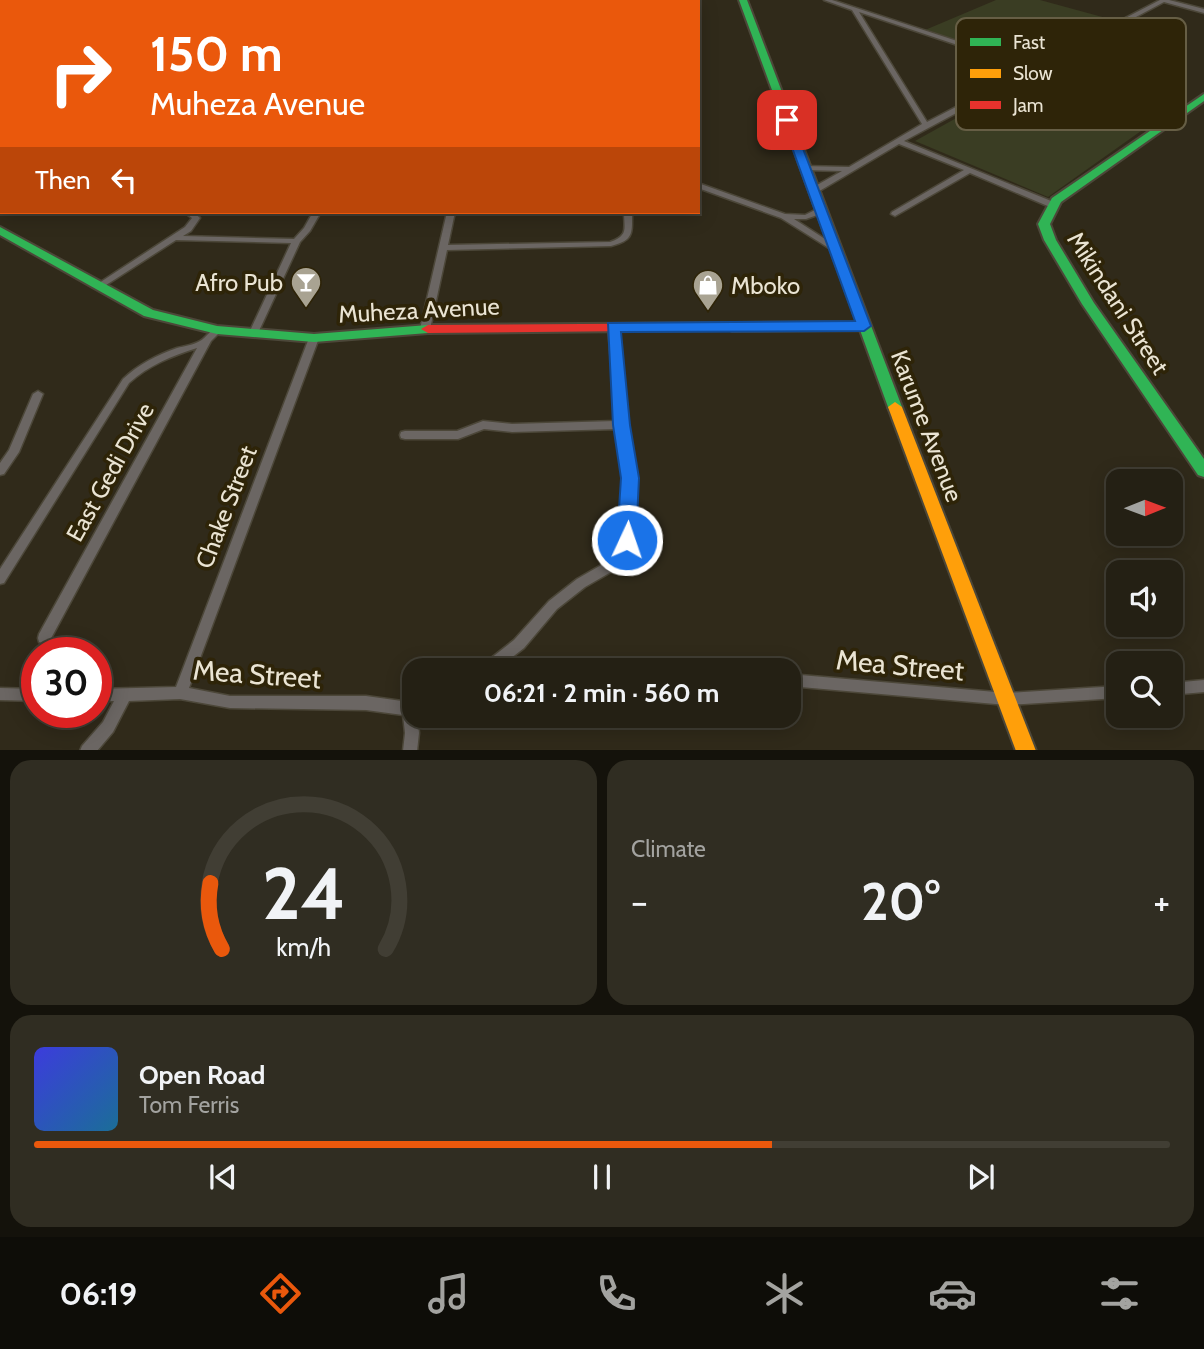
<!DOCTYPE html>
<html lang="en">
<head>
<meta charset="utf-8">
<style>
	body { margin:0; font-family:Cabin,sans-serif; background:#302d22; color:#f1f3f6; height:100vh; display:flex; flex-direction:column; font-size:26px; white-space:nowrap }
	* { box-sizing:border-box; margin:0 }
	p { font-size:23px; color:#a3a3a0 }
	.icon { flex:none; width:38px; height:38px; fill:none; stroke:currentColor; stroke-width:2; stroke-linecap:round; stroke-linejoin:round }
	.map { position:relative; height:750px; overflow:hidden }
	.details { display:flex; flex-direction:column; gap:10px; padding:10px; background:#14120b; flex:1 }
	.details>* { flex:none }
	.guide { position:absolute; left:0px; top:0px; width:700px; height:214px; box-shadow:0 4px 18px #0003,0 0 0 2px #413e34; background:#ea580c; color:#fff; overflow:hidden }
	.needle { width:46px; rotate:89deg }
	.tools { position:absolute; left:1106px; top:469px; display:grid; gap:14px }
	.tools a { display:grid; place-items:center; width:77px; height:77px; border-radius:14px; background:#242014; box-shadow:0 4px 18px #0003,0 0 0 2px #413e34; font-size:35px }
	.speed { position:absolute; left:21px; top:637px; display:flex; gap:14px; font-size:35px; font-weight:700; text-align:center }
	.speed>* { display:grid; place-content:center; width:91px; height:91px; border-radius:50%; background:#242014; box-shadow:0 4px 18px #0003,0 0 0 2px #413e34; line-height:1 }
	.speed .limit { border:10px solid #d22; background:#fff; color:#111 }
	.pin { position:absolute; display:grid; place-items:center; width:60px; height:60px; color:#fff; margin:-30px; border-radius:14px; box-shadow:0 4px 10px #0006 }
	.me { position:absolute; width:77px; margin:-38px; rotate:3deg; stroke-linejoin:round; filter:drop-shadow(0 0 5px #0008) }
	.turn { display:flex; align-items:center; gap:24px; height:147px; padding:0 35px; font-size:32px }
	.turn .icon { width:91px; height:91px; stroke-width:2.5 }
	.turn b { display:block; font-size:49px; line-height:60px }
	.then { display:flex; align-items:center; height:66px; padding:0 35px; background:#0003; gap:14px; font-size:26px }
	.big { font-size:52px; font-weight:800; line-height:1.1 }
	.details .widget { flex:1; display:flex; flex-direction:column; justify-content:center; gap:10px; min-width:0; padding:0 24px; border-radius:21px; background:#302d22 }
	.details .dial { align-items:center; gap:0 }
	.dial svg { height:182px; overflow:visible; fill:none; stroke:#413e34; stroke-width:7; stroke-linecap:round; text-anchor:middle }
	.dial text { fill:#f1f3f6; stroke:none }
	.song { display:flex; align-items:center; gap:21px }
	.cover { width:84px; height:84px; border-radius:10px; background:linear-gradient(135deg,hsl(240 70% 55%),hsl(200 70% 35%)) }
	.played { height:7px; border-radius:4px; background:linear-gradient(90deg,#ea580c 65%,#413e34 65%) }
	.keys { display:flex; justify-content:space-around; direction:ltr }
	.heat { display:flex; justify-content:space-between; align-items:center; font-size:38px; direction:ltr }
	.details .tiles { flex:1; display:grid; gap:10px; grid-template-columns:1fr 1fr }
	.widget:last-child { grid-column:span 2 }
	.trip { position:absolute; left:402px; top:658px; width:399px; height:70px; border-radius:21px; background:#242014; box-shadow:0 4px 18px #0003,0 0 0 2px #413e34; font-weight:800; line-height:70px; text-align:center }
	.tab-bar { display:flex; height:112px; justify-content:space-around; align-items:center; background:#0e0d08; color:#a3a3a0 }
	.tab-bar .icon { width:49px; height:49px }
	.tab-bar .selected { color:#ea580c }
	.tab-bar b { font-size:32px; color:#f1f3f6 }
	.map>svg:first-child { display:block }
	.green { fill:#3a3d23 }
	.lines { fill:none; stroke-linecap:round; stroke-linejoin:round }
	.street-casing { stroke:#4c4739; stroke-width:3 }
	.fast-casing { stroke:#4c4739; stroke-width:4 }
	.slow-casing { stroke:#4c4739; stroke-width:4 }
	.jam-casing { stroke:#4c4739; stroke-width:4 }
	.street { fill:#6b6663; fill-rule:evenodd }
	.fast { fill:#30b455; fill-rule:evenodd }
	.slow { fill:#ff9f0a; fill-rule:evenodd }
	.jam { fill:#e5322d; fill-rule:evenodd }
	.route { fill:#1a73e8; stroke:#114b97; stroke-width:2 }
	.labels { text-anchor:middle; dominant-baseline:central; stroke-width:7; stroke-linejoin:round; paint-order:stroke }
	.poi-label { font-size:24px; fill:#eae4d3; stroke:#2e2408; text-anchor:end }
	.street-label { font-size:24px; fill:#eae4d3; stroke:#2e2408 }
	.near-street-label { font-size:28px; fill:#eae4d3; stroke:#2e2408 }
	.key { fill:#2e2408; stroke:#665e45; stroke-width:2 }
	.key-label { font-size:19px; fill:#eae4d3 }
</style>
</head>
<body>
<div class="map">
<svg width="1204" height="751" viewBox="0 0 1204 751">
	<rect width="100%" height="100%" fill="#302a1a"/>
	<path class="green" d="M996,0H1040L1117,21L1029,66L925,30Z
		M1014,86L1141,131L1048,197L915,141Z"/>
	<g class="lines">
		<g class="street-casing">
			<path id="street" d="M17,0H23L21,2H16Z
				M126,0H132L130,2H124Z
				M356,0H362V2H356Z
				M395,0H401V2H396Z
				M523,0H529L528,2H523Z
				M623,0H629V2H623Z
				M824,0H832L1033,66L1160,0H1169L1204,9V13L1164,2L904,141L1056,203V207H1050L970,173L895,216L891,214L892,212L964,170L899,144L816,193H810V189L842,171L805,170L801,168L802,166L849,167L922,124L852,10ZM859,12L1029,69L927,122Z
				M2,11V15L0,16V12Z
				M2,38V42L0,43V39Z
				M2,97V101L0,102V98Z
				M0,127H2V132H0Z
				M0,156H2V161H0Z
				M698,183L785,214L805,215L817,209H823V213L806,219H794L839,248L838,250H832L781,218L698,188Z
				M0,199H2V204H0Z
				M184,212H193L200,218L191,231L183,236L294,239L304,228L313,212H321L310,231L300,242L258,333H252L250,331L291,243L176,240L103,287H97L96,285L185,227L192,218Z
				M447,212H455L448,245L610,242C629,235 624,229 624,212H632C632,234 634,240 611,246L447,250L430,329L425,332L420,329Z
				M613,324L618,327L626,425L635,478L633,540L618,568L585,587L557,609L524,648L496,670H480L481,666L514,640L549,601L577,579L610,560L621,540L625,478L617,429L512,432L484,429L458,439H405L401,438L400,435L401,432L405,431H457L483,421L512,424L616,421L608,327Z
				M217,327L222,330L211,341L49,642L44,644L39,642L38,638L39,634L197,348C172,356 149,365 129,383L4,583L0,584V569L123,379C139,364 157,355 177,348C184,346 194,345 200,341C206,338 210,330 217,327Z
				M314,335L319,338L189,688L230,696H366L409,702L415,701V716H417L419,733L417,751H403L405,733L403,715L366,710L230,708L180,699L129,701L113,732L97,751H80L82,746L103,722L114,701H96V689L176,687L309,338Z
				M38,391L43,394L19,452L4,474L0,475V463L9,450L33,394Z
				M789,674L1007,693L1118,686V698L1007,705L789,686Z
				M1204,680V692L1171,695V683Z
				M0,688L37,689V701L0,700Z"/>
		</g>
		<g class="fast-casing">
			<path id="fast" d="M739,0H747L902,407L900,411H890L888,407L860,330L732,331L725,327L732,323L857,322Z
				M1204,94V101L1061,202L1050,224L1056,240L1094,303L1204,459V477L1198,475L1082,304L1044,240L1038,224L1052,198Z
				M0,227L153,310L217,326L314,334L428,325L435,329L428,333L314,342L217,334L144,316L0,235Z"/>
		</g>
		<g class="slow-casing">
			<path id="slow" d="M895,402L902,407L1036,751H1016L888,407Z"/>
		</g>
		<g class="jam-casing">
			<path id="jam" d="M732,323L739,327L737,330L428,333L421,329L428,325Z"/>
		</g>
		<use href="#street" class="street"/>
		<use href="#fast" class="fast"/>
		<use href="#slow" class="slow"/>
		<use href="#jam" class="jam"/>
	</g>
	<path class="route" d="M787,117L792,120L871,326L864,331L621,332L630,425L639,478L636,540L634,545H620L617,540L621,478L613,425L608,323L855,321L782,120Z"/>
	<defs>
		<g id="bar-pin" transform="scale(1.575)"><path d="M0 17L-7.5 6A9.5 9.5 0 1 1 7.5 6Z" fill="#a9a392" stroke="#2e2408"/><path d="M-6-5H6L.8 .8V4.5H3.5V6h-7V4.5H-.8V.8Z" fill="#fff"/></g>
		<g id="shop-pin" transform="scale(1.575)"><path d="M0 17L-7.5 6A9.5 9.5 0 1 1 7.5 6Z" fill="#a9a392" stroke="#2e2408"/><path d="M-5-2.5h2.3a2.7 3.5 0 0 1 5.4 0H5L5.5 6h-11ZM-1.5-2.5h3a1.5 2.3 0 0 0-3 0Z" fill="#fff"/></g>
	</defs>
	<g fill-rule="evenodd">
		<use href="#bar-pin" x="306" y="282"/>
		<use href="#shop-pin" x="708" y="285"/>
	</g>
	<g class="labels">
		<g class="poi-label">
			<text x="283" y="282">Afro Pub</text>
			<text x="731" y="285" text-anchor="start">Mboko</text>
		</g>
		<g class="street-label">
			<text transform="translate(1118 303) rotate(57)">Mikindani Street</text>
			<text transform="translate(419 310) rotate(-3)">Muheza Avenue</text>
			<text transform="translate(927 426) rotate(69)">Karume Avenue</text>
			<text transform="translate(110 472) rotate(-61)">East Gedi Drive</text>
			<text transform="translate(226 507) rotate(-69)">Chake Street</text>
		</g>
		<g class="near-street-label">
			<text transform="translate(900 665) rotate(5)">Mea Street</text>
			<text transform="translate(257 674) rotate(4)">Mea Street</text>
		</g>
	</g>
	<rect x="956" y="18" width="230" height="112" rx="10" class="key"/>
	<rect x="970" y="38" width="31" height="8" fill="#30b455"/>
	<rect x="970" y="69" width="31" height="9" fill="#ff9f0a"/>
	<rect x="970" y="101" width="31" height="8" fill="#e5322d"/>
	<g class="key-label">
		<text x="1013" y="49">Fast</text>
		<text x="1013" y="80">Slow</text>
		<text x="1013" y="112">Jam</text>
	</g>
</svg>
<div class="tools">
<a><svg class="needle" viewBox="-14 -14 28 28"><path d="M0-13l5 13h-10z" fill="#e53935"/><path d="M0 13l5-13h-10z" fill="#a3a3a0"/></svg></a>
<a><svg class="icon" aria-label="sound" viewBox="0 0 24 24"><path d="M4 9h4l5-4v14l-5-4H4zM17 9q2 3 0 6"/></svg></a>
<a><svg class="icon" aria-label="search" viewBox="0 0 24 24"><circle cx="10" cy="10" r="6"/><path d="M15 15l6 6"/></svg></a>
</div>
<div class="speed"><div class="limit">30</div></div>
<div class="pin" style="left:787px;top:120px;background:#d93025"><svg class="icon" aria-label="arrive" viewBox="0 0 24 24"><path d="M6 21V4h12l-3 4 3 4H6"/></svg></div>
<svg class="me" style="left:627px;top:540px" viewBox="-20 -20 40 40"><circle r="17" fill="#1a73e8" stroke="#fff" stroke-width="3"/><path d="M0-11L8 9 0 5-8 9z" fill="#fff"/></svg>
<div class="trip">06:21 · 2 min · 560 m</div>
<div class="guide">
<div class="turn"><svg class="icon" aria-label="right" viewBox="0 0 24 24"><path d="M7 20v-9h11M14 6l5 5-5 5"/></svg><div><b>150 m</b>Muheza Avenue</div></div>
<div class="then">Then<svg class="icon" aria-label="left" viewBox="0 0 24 24"><path d="M17 20v-9H6M10 6l-5 5 5 5"/></svg></div>
</div>
</div>
<section class="details">
<div class="tiles">
<div class="widget dial"><svg viewBox="0 0 100 80">
<path d="M14 69A42 42 0 1 1 86 69"/>
<path d="M14 69A42 42 0 0 1 9 40" stroke="#ea580c"/>
<text x="50" y="56" font-size="32" font-weight="700">24</text>
<text x="50" y="72" font-size="11">km/h</text>
</svg></div>
<div class="widget"><p>Climate</p>
<div class="heat"><a>−</a><b class="big">20°</b><a>+</a></div>
</div>
<div class="widget">
<div class="song"><i class="cover"></i><div><b>Open Road</b><p>Tom Ferris</p></div></div>
<div class="played"></div>
<div class="keys"><svg class="icon" aria-label="previous" viewBox="0 0 24 24"><path d="M18 5L8 12l10 7zM5 5v14"/></svg><svg class="icon" aria-label="pause" viewBox="0 0 24 24"><path d="M8 5v14M16 5v14"/></svg><svg class="icon" aria-label="next" viewBox="0 0 24 24"><path d="M6 5l10 7-10 7zM19 5v14"/></svg></div>
</div>
</div>
</section>
<nav class="tab-bar">
<b>06:19</b>
<svg class="icon selected" aria-label="directions" viewBox="0 0 24 24"><path d="M12 3l9 9-9 9-9-9zM9 14v-3h6M13 9l2 2-2 2"/></svg>
<svg class="icon" aria-label="music" viewBox="0 0 24 24"><path d="M9 18V5l10-2v13"/><circle cx="6" cy="18" r="3"/><circle cx="16" cy="16" r="3"/></svg>
<svg class="icon" aria-label="phone" viewBox="0 0 24 24"><path d="M5 4h4l2 5-3 2q2 4 5 5l2-3 5 2v4C11 20 4 13 5 4z"/></svg>
<svg class="icon" aria-label="climate" viewBox="0 0 24 24"><path d="M12 3v18M4 7l16 10M4 17L20 7"/></svg>
<svg class="icon" aria-label="car" viewBox="0 0 24 24"><path d="M5 17H2v-5l4-1 3-4h7l3 4 3 1v5h-3M9 17h6M6 11h13"/><circle cx="7" cy="17" r="2"/><circle cx="17" cy="17" r="2"/></svg>
<svg class="icon" aria-label="filters" viewBox="0 0 24 24"><path d="M4 7h16M4 17h16"/><circle cx="9" cy="7" r="2"/><circle cx="15" cy="17" r="2"/></svg>
</nav>
</body>
</html>
